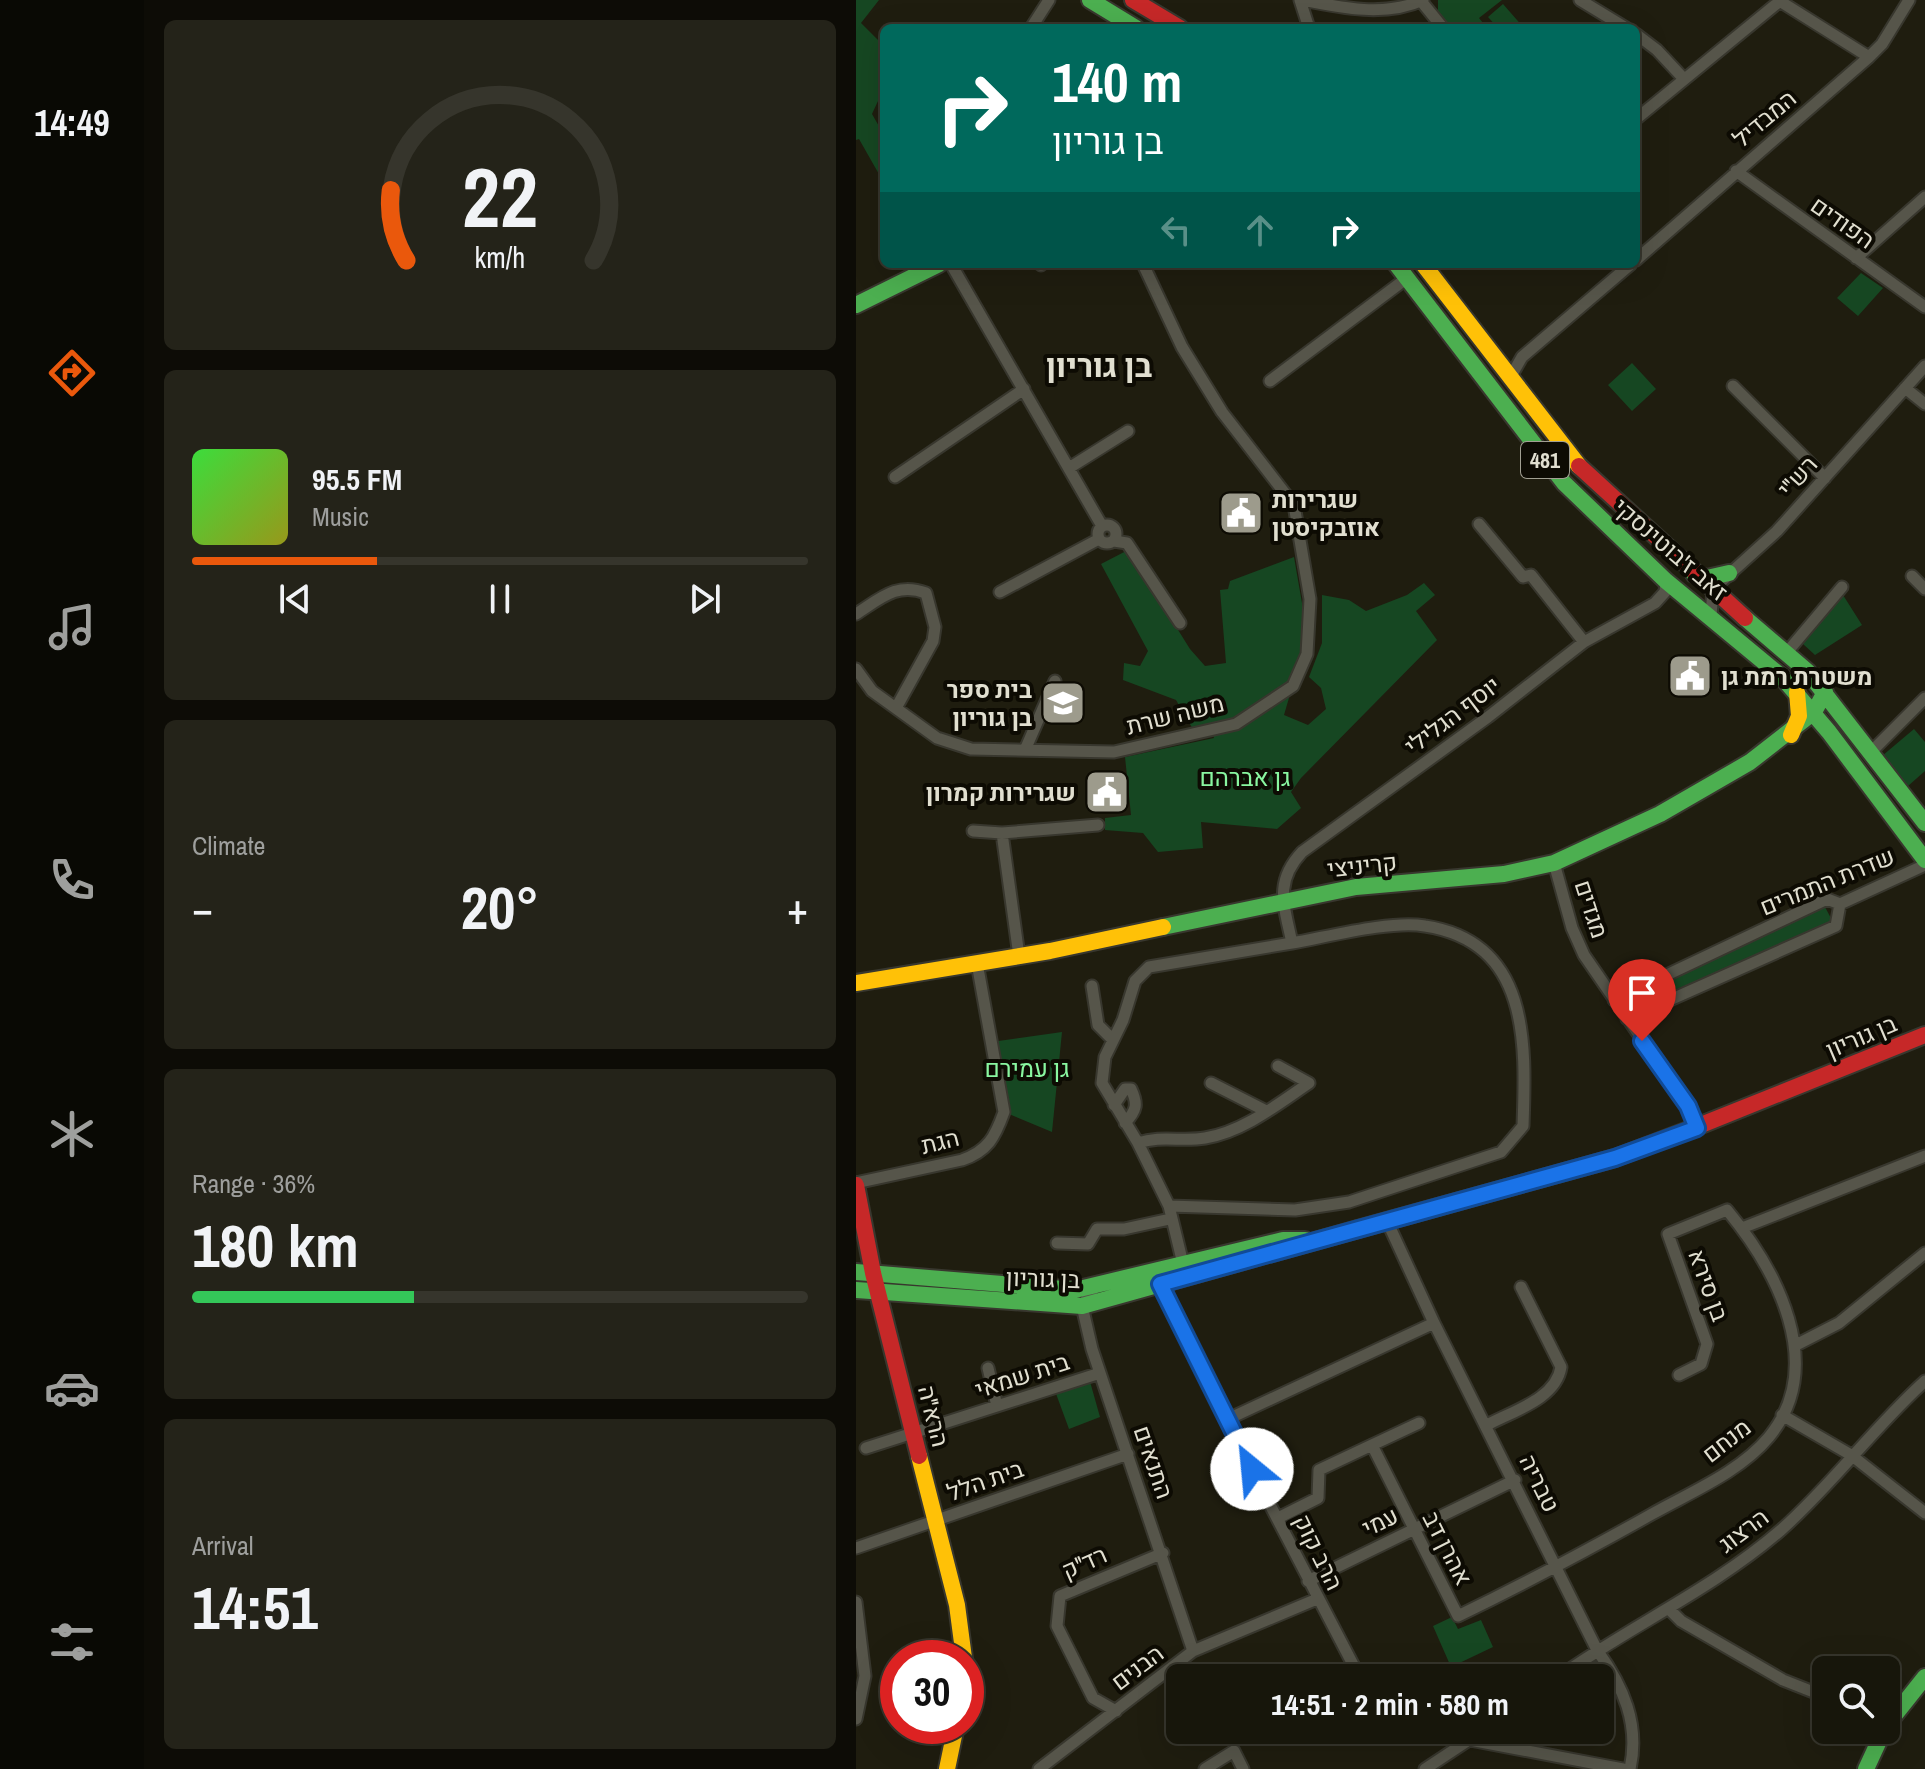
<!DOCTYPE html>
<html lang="en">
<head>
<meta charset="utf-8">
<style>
	body { margin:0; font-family:"Archivo Narrow",Heebo,sans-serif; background:#242319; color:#f1f3f6; height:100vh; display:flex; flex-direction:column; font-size:30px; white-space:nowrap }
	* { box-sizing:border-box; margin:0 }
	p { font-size:26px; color:#9e9f9d }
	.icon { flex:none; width:44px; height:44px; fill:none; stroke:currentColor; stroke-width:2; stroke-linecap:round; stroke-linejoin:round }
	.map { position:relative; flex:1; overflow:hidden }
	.side { display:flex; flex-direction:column; gap:20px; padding:20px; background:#0d0c06; width:712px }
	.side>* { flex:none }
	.banner { position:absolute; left:24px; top:24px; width:760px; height:244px; border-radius:12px; box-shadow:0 8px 32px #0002,0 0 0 2px #36352c; background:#00695c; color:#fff; overflow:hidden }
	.fabs { position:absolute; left:956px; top:1656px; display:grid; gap:16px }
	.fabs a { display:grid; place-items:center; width:88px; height:88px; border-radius:12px; background:#17160b; box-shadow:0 8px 32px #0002,0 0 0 2px #36352c; font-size:40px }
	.speed { position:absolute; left:24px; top:1640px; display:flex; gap:16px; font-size:40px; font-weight:700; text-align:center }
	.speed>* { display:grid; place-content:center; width:104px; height:104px; border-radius:50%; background:#17160b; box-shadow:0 8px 32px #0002,0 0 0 2px #36352c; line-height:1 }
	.speed .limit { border:12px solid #d22; background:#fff; color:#111 }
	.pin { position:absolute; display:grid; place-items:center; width:68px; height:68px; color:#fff; margin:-82px -34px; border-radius:50% 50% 50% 0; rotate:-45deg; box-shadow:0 0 8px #0007 }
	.pin .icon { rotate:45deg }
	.me { position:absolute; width:88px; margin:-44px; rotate:332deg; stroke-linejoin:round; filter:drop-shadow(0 0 6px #0008) }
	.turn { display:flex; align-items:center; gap:28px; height:168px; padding:0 40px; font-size:36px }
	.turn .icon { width:104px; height:104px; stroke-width:2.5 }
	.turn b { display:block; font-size:56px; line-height:68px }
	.lanes { display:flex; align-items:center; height:76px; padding:0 40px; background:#0003; justify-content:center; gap:40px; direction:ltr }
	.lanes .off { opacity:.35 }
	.big { font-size:60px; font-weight:700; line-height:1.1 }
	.side .widget { flex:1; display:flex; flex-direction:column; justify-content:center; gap:12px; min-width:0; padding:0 28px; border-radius:12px; background:#242319 }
	.side .dial { align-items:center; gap:0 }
	.dial svg { height:208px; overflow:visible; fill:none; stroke:#36352c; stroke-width:7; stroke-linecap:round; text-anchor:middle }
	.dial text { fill:#f1f3f6; stroke:none }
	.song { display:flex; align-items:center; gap:24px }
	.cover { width:96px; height:96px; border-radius:12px; background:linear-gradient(135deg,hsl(120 70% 55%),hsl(60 70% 35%)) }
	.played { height:8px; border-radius:4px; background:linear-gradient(90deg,#ea580c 30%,#36352c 30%) }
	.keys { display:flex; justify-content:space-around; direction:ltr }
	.heat { display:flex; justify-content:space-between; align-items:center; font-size:44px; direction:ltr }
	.charge { height:12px; border-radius:6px; background:linear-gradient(90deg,#34c759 36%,#36352c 0) }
	.trip { position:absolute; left:310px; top:1664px; width:448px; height:80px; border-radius:12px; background:#17160b; box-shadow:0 8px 32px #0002,0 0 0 2px #36352c; font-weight:700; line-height:80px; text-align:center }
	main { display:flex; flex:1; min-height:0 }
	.menu { display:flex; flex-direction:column; width:144px; justify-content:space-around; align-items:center; background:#090904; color:#9e9f9d }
	.menu .icon { width:56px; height:56px }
	.menu .selected { color:#ea580c }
	.menu b { font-size:36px; color:#f1f3f6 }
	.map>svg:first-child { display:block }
	.green { fill:#164722 }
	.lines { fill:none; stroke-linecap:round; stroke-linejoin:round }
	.street-casing { stroke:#38372e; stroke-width:15 }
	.fast-casing { stroke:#38372e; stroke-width:20 }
	.slow-casing { stroke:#38372e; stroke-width:20 }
	.jam-casing { stroke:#38372e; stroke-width:20 }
	.street { stroke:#56554a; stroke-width:11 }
	.fast { stroke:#4caf50; stroke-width:16 }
	.slow { stroke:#ffc107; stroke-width:16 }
	.jam { stroke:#c62828; stroke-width:16 }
	.route-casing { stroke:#114b97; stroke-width:20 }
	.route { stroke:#1a73e8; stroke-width:14 }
	.labels { text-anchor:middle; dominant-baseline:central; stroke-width:8; stroke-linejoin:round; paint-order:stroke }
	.shield { fill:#0d0b03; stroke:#a19f92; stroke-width:2 }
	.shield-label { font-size:22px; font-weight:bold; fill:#e1dfd0 }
	.street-label { font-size:24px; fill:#e1dfd0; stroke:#0d0b03 }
	.poi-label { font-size:24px; font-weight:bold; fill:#e1dfd0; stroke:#0d0b03; text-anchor:start }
	.park-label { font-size:24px; fill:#89f6a0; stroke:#0d0b03 }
	.district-label { font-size:32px; font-weight:bold; fill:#e1dfd0; stroke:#0d0b03 }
</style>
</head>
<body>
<main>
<nav class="menu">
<b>14:49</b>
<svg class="icon selected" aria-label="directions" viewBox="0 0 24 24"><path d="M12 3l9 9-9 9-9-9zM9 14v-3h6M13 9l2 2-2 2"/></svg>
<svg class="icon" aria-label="music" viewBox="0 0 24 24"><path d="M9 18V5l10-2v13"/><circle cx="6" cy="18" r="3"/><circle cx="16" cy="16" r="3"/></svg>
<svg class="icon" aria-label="phone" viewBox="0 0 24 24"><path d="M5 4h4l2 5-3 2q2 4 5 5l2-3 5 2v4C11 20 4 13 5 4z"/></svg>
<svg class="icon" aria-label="climate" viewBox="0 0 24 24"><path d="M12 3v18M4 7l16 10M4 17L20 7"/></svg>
<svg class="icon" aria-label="car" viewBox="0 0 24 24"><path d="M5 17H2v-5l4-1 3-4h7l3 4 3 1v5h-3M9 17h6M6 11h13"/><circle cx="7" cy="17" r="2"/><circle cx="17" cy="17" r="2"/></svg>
<svg class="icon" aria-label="filters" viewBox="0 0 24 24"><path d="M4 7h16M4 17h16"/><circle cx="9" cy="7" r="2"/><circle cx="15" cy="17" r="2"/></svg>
</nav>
<section class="side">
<div class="widget dial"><svg viewBox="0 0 100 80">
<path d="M14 69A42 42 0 1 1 86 69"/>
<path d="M14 69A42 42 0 0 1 8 42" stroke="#ea580c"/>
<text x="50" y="56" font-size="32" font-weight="700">22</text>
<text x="50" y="72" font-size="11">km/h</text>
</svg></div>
<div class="widget">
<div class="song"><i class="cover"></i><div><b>95.5 FM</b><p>Music</p></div></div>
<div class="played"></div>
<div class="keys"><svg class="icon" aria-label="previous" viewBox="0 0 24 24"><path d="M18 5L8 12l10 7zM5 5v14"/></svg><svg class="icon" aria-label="pause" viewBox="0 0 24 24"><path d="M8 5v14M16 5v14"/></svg><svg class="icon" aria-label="next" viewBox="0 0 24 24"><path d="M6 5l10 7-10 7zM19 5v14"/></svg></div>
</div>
<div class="widget"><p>Climate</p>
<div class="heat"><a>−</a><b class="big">20°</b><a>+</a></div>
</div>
<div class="widget"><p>Range · 36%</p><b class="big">180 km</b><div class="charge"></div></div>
<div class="widget"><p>Arrival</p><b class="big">14:51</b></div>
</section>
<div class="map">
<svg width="1069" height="1769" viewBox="0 0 1069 1769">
	<rect width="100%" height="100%" fill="#1f1d0f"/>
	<path class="green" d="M0,0H23L5,23L28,46V88L16,114L28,135V183L3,139L0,140Z
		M582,0H646L623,18L631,28H595L582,13Z
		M647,4L668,28H642L632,17Z
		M1005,273L1027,288L1002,316L981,298Z
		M776,363L800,389L776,411L752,385Z
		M272,550L334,649L349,666L370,663L364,590L372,589L374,581L438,557L446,603L447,650L428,715L452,725L470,709L465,688L453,677L466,643V595L493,600L510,611L551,595L568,583L579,595L560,611L581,640L445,778L435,792L445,808L421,829L345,822L347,848L302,852L287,833L249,830V818L275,815L269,757L358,738L354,726L338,731L320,700L267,680L268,663L284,666L292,651L245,564Z
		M987,595L1006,625L959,655L947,644Z
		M1058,729L1069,742V771L1052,786L1026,756Z
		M969,907L977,922L791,1002L781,992Z
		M206,1032L196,1132L148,1112L135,1042Z
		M233,1378L244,1417L213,1429L199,1391Z
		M596,1617L602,1629L625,1620L637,1647L595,1667L577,1626Z"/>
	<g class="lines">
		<g class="street-casing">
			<path id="street" d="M444,0L453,28
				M447,0C486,8 530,17 567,0
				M724,0L770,28
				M922,0L1013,57
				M565,1L587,28
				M175,28L193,0
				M780,34L801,50L828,79
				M780,119L924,1
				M880,171L1069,307
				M1000,258L1069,197
				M780,260L1013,57L1026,44L1053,0
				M95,264L246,526
				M185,264V265
				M654,378L666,357L775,264
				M414,381L551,278
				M877,386L969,478
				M1049,388L1069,404
				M213,468L272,431
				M39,477L168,389
				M623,524L667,577L675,575L728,642
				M242 534a9 9 0 1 1 18 0a9 9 0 1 1-18 0Z
				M258,541L271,543L324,623
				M1056,576L1069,589
				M144,592L243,539
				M0,614C25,598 41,582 70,593L79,627L77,641L40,708
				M855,616L857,589L921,531L1069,366
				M932,651L986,587
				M0,669L16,691L81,738L115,749L258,752L380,724L437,686L451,654L454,599L438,505L366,412L326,347L287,264
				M169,750L199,681
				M1015,752L1069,698
				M117,831L146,833L242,825
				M146,833L163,956
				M698,863L716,928L728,955L832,1106L841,1128
				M236,986L242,1025L257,1040
				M758,1000L971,899L984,904L1069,865
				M771,1019L980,926L984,904
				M355,1083L410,1111
				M258,1105L269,1089H275C282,1104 281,1110 269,1123
				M282,1143C305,1135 326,1142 349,1138C387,1132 422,1104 453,1083L422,1066
				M0,1183L106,1160C132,1151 139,1137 148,1112L121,963
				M313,1206L439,1210L493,1202L645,1152L667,1126C670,1043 674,942 569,926C535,920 471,937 436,943C428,905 418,882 446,852L632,717L728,642L799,603L809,592L810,581
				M531,1221L578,1323L741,1650C767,1686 784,1724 774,1769
				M886,1228L1069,1156
				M201,1243L232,1244L241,1229H268L314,1219
				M328,1268L313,1206L282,1143L246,1083L249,1057L267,1020L279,981L293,967L436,943
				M302,1279L370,1420L504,1678
				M238,1288L226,1306L236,1349L337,1651
				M940,1345L983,1323L1069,1253
				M132,1368L141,1406
				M926,1415L995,1455L1069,1513
				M370,1420L578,1323
				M563,1423L516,1445L602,1616C668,1584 732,1550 796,1514C835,1492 884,1472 913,1437C972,1365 920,1269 871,1210L812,1234L851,1344L845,1364L823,1375
				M631,1425C657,1411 700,1399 705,1367L665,1287
				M10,1448L244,1373
				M422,1518L462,1498L463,1470L516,1445
				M0,1548L272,1454
				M452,1581L659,1480
				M0,1602L9,1676L0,1719
				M813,1609L825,1621L927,1680L970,1697
				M701,1678C774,1626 857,1589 925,1530C977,1484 1017,1428 1069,1381
				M260,1711L237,1698L201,1626L204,1596L307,1553
				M584,1730L614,1740L767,1769
				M183,1769L337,1651L461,1599
				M349,1769L378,1751L387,1769
				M569,1769L628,1730"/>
		</g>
		<g class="fast-casing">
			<path id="fast" d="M234,0L280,28
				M540,264L708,483L810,581L926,677L973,732L1069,860
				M0,305L83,264
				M838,574L851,578L873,573
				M889,618L951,671L1069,823
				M307,927L500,887L648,874L698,863L804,814L894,762L958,712L969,692
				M0,1272L219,1290L427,1240H449
				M0,1290L226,1306L502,1229
				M1030,1726L1069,1677
				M1010,1769L1028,1730"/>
		</g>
		<g class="slow-casing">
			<path id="slow" d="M567,264L723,466
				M935,735L943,716L941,692
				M0,983L194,951L307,927
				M502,1229L759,1158L835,1129
				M63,1456L101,1605L108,1658
				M91,1769L100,1726"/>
		</g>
		<g class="jam-casing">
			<path id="jam" d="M277,0L324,28
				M723,466L889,618
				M835,1129L1069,1035
				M0,1185L17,1273L63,1456"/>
		</g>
		<use href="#street" class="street"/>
		<use href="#fast" class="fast"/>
		<use href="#slow" class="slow"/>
		<use href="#jam" class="jam"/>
	</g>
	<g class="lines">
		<g class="route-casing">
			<path id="route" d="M396,1469L304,1284L759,1158L841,1128L832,1106L786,1041"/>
		</g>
		<use href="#route" class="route"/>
	</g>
	<defs>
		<g id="civic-square" transform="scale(2.3)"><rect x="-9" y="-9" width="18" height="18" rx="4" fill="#9d9b8c" stroke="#0d0b03"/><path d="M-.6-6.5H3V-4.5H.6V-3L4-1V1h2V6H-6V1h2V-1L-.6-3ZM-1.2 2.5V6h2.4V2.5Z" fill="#fff"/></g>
		<g id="school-square" transform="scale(2.3)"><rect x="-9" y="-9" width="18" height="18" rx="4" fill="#9d9b8c" stroke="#0d0b03"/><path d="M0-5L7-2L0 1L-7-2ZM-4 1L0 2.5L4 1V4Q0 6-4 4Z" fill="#fff"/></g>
	</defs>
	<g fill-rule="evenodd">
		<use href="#civic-square" x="385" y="513"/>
		<use href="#civic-square" x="834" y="676"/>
		<use href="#school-square" x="207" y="703"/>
		<use href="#civic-square" x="251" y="792"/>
	</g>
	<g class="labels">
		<rect class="shield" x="665" y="442" width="48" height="36" rx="6"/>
		<g class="shield-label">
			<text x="689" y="460">481</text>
		</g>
		<g class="street-label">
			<text transform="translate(908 118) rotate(-40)">המבדיל</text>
			<text transform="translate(987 222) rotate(35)">הפודים</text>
			<text transform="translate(941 476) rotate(-48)">רש"י</text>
			<text transform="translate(815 549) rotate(41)">זאב ז'בוטינסקי</text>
			<text transform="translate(319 714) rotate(-14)">משה שרת</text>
			<text transform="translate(596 715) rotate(-37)">יוסף הגלילי</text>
			<text transform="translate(506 865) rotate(-6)">קריניצי</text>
			<text transform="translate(971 881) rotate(-22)">שדרת התמרים</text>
			<text transform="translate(736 909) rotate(72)">מגדים</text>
			<text transform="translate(1005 1036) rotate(-23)">בן גוריון</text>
			<text transform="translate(84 1141) rotate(-14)">הגת</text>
			<text transform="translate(187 1278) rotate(2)">בן גוריון</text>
			<text transform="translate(853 1285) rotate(70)">בן סירא</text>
			<text transform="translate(166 1375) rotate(-18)">בית שמאי</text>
			<text transform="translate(78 1416) rotate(76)">הרא"ה</text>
			<text transform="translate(870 1440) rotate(-38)">מנחם</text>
			<text transform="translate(298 1462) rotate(71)">התנאים</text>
			<text transform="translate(129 1480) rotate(-19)">בית הלל</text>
			<text transform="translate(684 1483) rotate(64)">טבריה</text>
			<text transform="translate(524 1521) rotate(-26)">עמי</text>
			<text transform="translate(887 1530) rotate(-37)">הרצוג</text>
			<text transform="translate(592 1548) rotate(63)">אהרן דב</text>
			<text transform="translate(463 1552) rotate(64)">הרב קוק</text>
			<text transform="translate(228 1562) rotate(-24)">רד"ק</text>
			<text transform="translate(281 1667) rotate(-37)">הבנים</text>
		</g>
		<g class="poi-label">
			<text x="416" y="499">שגרירות<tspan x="416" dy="28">אוזבקיסטן</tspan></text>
			<text x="865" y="676">משטרת רמת גן</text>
			<text x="176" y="689" text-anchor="end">בית ספר<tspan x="176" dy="28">בן גוריון</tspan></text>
			<text x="220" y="792" text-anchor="end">שגרירות קמרון</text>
		</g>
		<g class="park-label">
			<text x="389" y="777">גן אברהם</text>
			<text x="171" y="1068">גן עמירם</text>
		</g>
		<g class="district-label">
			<text x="243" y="365">בן גוריון</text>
		</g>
	</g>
</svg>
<div class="fabs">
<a><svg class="icon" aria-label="search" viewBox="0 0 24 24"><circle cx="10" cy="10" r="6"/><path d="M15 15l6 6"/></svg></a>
</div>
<div class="speed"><div class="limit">30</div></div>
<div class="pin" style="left:786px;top:1041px;background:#d93025"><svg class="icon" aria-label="arrive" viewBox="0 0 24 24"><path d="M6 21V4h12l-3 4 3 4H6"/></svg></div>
<svg class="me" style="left:396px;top:1469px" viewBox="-20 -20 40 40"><circle r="19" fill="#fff"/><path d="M0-13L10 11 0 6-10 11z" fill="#1a73e8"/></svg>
<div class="trip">14:51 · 2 min · 580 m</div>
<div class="banner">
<div class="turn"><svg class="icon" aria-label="right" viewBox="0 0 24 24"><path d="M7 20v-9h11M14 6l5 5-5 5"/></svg><div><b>140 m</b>בן גוריון</div></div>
<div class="lanes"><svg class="icon off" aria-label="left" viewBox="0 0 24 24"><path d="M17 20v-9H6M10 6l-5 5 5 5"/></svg><svg class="icon off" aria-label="ahead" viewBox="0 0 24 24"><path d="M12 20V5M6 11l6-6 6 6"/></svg><svg class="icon" aria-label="right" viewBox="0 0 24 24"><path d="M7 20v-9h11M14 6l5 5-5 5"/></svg></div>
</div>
</div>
</main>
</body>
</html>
